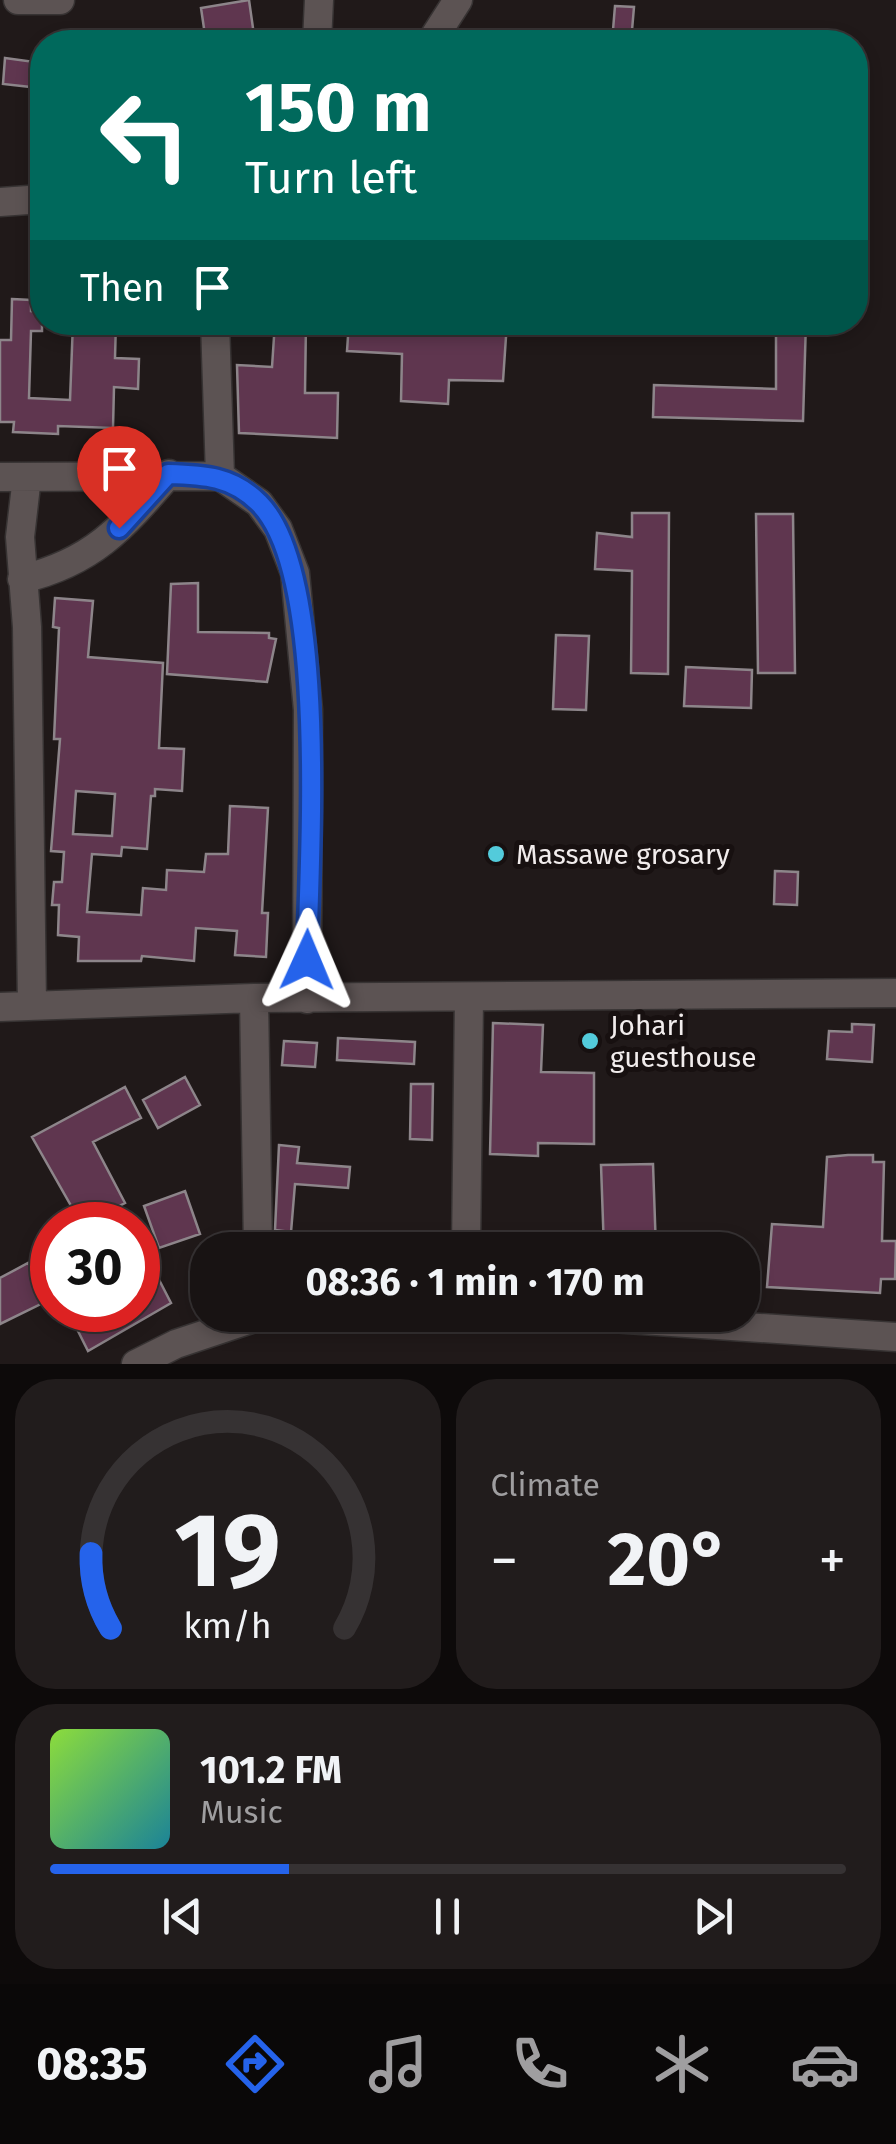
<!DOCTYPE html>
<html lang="en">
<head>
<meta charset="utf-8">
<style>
	body { margin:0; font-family:"Fira Sans",sans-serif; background:#211c1c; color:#f1f3f6; height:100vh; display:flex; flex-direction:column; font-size:38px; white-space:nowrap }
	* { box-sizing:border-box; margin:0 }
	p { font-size:32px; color:#9f9ea0 }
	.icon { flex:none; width:55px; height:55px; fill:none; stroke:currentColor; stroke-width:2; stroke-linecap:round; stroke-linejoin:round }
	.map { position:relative; height:1364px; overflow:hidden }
	.sheet { display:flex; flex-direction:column; gap:15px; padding:15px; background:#0d0a0a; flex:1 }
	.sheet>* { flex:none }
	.top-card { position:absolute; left:30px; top:30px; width:838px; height:305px; border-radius:40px; box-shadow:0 5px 15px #0003,0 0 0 2px #363233; background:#00695c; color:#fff; overflow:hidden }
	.speed { position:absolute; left:30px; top:1202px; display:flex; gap:20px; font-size:50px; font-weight:700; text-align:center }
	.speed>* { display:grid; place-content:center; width:130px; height:130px; border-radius:50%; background:#181313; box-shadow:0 5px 15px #0003,0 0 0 2px #363233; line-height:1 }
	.speed .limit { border:15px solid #d22; background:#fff; color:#111 }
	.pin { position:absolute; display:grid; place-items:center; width:85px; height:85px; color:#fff; margin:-102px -42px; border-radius:50% 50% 50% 0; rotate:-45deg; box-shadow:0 0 10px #0007 }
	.pin .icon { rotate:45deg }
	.me { position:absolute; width:110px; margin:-55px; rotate:1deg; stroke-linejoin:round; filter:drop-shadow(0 0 8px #0008) }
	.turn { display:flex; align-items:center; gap:35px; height:210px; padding:0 50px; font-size:45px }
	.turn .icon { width:130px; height:130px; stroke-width:2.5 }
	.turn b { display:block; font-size:70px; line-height:85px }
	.then { display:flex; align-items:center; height:95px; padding:0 50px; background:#0003; gap:20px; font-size:38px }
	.big { font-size:75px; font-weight:700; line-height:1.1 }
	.sheet .tile { flex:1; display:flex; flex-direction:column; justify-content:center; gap:15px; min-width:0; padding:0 35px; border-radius:40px; background:#211c1c }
	.sheet .dial { align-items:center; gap:0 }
	.dial svg { height:260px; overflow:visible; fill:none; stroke:#363233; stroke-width:7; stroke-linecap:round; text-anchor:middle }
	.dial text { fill:#f1f3f6; stroke:none }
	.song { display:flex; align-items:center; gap:30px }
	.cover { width:120px; height:120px; border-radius:15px; background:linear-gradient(135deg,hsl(90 70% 55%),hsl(190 70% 35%)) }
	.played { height:10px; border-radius:5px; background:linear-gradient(90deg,#2563eb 30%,#363233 30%) }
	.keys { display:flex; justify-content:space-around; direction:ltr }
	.heat { display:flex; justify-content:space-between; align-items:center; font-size:55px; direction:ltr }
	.sheet .tiles { flex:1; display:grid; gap:15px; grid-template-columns:1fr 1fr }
	.tile:last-child { grid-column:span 2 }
	.trip { position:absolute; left:190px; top:1232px; width:570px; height:100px; border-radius:40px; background:#181313; box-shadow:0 5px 15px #0003,0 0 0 2px #363233; font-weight:700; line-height:100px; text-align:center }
	.menu { display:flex; height:160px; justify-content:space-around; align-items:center; background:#0a0808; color:#9f9ea0 }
	.menu .icon { width:70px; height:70px }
	.menu .selected { color:#2563eb }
	.menu b { font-size:45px; color:#f1f3f6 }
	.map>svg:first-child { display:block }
	.building { fill:#5f364f; stroke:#8d858a; stroke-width:2.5; fill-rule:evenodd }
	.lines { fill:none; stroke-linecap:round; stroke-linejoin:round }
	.minor-casing { stroke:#373333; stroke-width:31 }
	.minor { stroke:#5c5353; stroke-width:28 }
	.route-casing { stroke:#184099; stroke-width:25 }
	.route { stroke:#2563eb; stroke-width:18 }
	.poi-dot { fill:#53cbdb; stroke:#171010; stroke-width:4 }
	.labels { text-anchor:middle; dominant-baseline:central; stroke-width:10; stroke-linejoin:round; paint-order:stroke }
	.poi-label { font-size:28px; fill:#f1ecec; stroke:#171010; text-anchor:start }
</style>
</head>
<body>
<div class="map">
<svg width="896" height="1364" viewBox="0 0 896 1364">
	<rect width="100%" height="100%" fill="#201919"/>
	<path class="building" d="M249,0L255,42H206L201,8Z
		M615,6L634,7L631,42H612Z
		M5,58L42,63L40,88L3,84Z
		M12,299L31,300V311L42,312V331H31L29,398L70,400L73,322H116L115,358L139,359L138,389L114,387L113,428L58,426V434L13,432L14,422H0V340H11Z
		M275,322H306L305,393H338L337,438L239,433L237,365L272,367Z
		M349,322H392L391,332L456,335L457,322H507L503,381L449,380L448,404L401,401L402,354L347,351Z
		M776,322H806L803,421L653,417L654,385L776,389Z
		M632,513H669L668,674L631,673L632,571L595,569L597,533L632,537Z
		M756,514H793L795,673H758Z
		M198,583V632L269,633V638L276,639L267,682L167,674L171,584Z
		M55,598L93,601L88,657L163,663L159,748L184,749L182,791L155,789V796H151L147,849L122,847L121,856L92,854L87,912L141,915L143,888L166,890L167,870L204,872L206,854H228L230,806L268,808L262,913H268L266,957L235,955L237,931L196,928L194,961L142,956L141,961H78L79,937L58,935L59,905H52L54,882H62L64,852L51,851L60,739H54L59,628L53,627ZM76,791L115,794L112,836L73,834Z
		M556,635L589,636L586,710L553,709Z
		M686,667L752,670L751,708L684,706Z
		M775,871L798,872L797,905L774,904Z
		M493,1023L543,1025L541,1072L594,1073V1144L538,1143V1156L490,1154Z
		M852,1024L874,1025L872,1062L827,1059L829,1031L852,1032Z
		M338,1038L415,1042L414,1064L337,1060Z
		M284,1041L317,1043L315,1067L282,1065Z
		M185,1077L200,1105L158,1128L143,1100Z
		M411,1084H433L432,1140L410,1139Z
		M125,1087L141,1118L93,1142L125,1203L82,1225L32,1137Z
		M279,1145L299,1147L297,1163L350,1167L348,1188L295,1184L291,1232L275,1230Z
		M848,1155H873V1162H884L882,1241H896L895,1279H881L880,1293L767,1287L772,1224L823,1227L827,1157Z
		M653,1164L656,1250H604L601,1165Z
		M185,1191L200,1234L159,1248L144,1206Z
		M28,1263L49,1300L0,1324V1278Z
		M154,1270L171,1303L88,1351L72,1319L89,1310H138V1279Z"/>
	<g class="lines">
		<g class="minor-casing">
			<path id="minor" d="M18,0H60
				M317,42L319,0
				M431,42L458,0
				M0,202L42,199
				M215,322L220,476
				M0,477L220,476L259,503L278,529L295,573L308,710L307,999
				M27,477L20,537L27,627L32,1005
				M22,579C93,562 122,528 169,474
				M254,998L258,1250
				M0,1007L254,998L896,993
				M466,1250L469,997
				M136,1364L176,1344L257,1317L612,1318L896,1337"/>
		</g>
		<use href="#minor" class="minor"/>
	</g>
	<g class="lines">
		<g class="route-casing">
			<path id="route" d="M119,528L168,474C204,475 232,476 259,503C329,573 309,859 307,960"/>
		</g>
		<use href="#route" class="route"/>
	</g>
	<g class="poi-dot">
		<circle cx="496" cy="854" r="10"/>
		<circle cx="590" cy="1041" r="10"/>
	</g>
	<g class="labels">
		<g class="poi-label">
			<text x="516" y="854">Massawe grosary</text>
			<text x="610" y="1025">Johari<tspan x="610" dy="32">guesthouse</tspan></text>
		</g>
	</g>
</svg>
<div class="speed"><div class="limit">30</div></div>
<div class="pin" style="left:119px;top:528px;background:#d93025"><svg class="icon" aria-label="arrive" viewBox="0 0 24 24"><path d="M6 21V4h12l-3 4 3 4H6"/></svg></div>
<svg class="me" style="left:307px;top:960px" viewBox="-20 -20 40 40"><path d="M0-17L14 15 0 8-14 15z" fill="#2563eb" stroke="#fff" stroke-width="4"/></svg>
<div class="trip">08:36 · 1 min · 170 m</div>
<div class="top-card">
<div class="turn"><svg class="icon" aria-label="left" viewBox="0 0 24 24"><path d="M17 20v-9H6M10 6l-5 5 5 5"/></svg><div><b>150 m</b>Turn left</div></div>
<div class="then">Then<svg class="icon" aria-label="arrive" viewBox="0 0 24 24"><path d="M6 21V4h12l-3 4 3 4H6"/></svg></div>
</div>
</div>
<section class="sheet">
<div class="tiles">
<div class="tile dial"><svg viewBox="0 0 100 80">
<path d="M14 69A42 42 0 1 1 86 69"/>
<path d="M14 69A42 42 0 0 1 8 46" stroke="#2563eb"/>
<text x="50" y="56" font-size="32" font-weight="700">19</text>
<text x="50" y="72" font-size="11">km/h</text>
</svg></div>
<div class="tile"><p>Climate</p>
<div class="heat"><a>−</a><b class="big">20°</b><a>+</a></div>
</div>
<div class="tile">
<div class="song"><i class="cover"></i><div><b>101.2 FM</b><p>Music</p></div></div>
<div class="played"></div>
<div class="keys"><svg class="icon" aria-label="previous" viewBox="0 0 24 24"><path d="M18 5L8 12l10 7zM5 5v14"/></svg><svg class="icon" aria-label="pause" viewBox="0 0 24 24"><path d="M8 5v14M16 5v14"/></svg><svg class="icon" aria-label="next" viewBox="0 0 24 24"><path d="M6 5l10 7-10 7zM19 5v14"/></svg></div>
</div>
</div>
</section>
<nav class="menu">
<b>08:35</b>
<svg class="icon selected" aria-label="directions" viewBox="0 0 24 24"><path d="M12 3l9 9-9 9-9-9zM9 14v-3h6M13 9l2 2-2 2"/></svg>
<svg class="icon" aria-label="music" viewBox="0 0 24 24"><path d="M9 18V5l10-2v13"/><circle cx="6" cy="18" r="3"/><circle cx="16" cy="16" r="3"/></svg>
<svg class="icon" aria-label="phone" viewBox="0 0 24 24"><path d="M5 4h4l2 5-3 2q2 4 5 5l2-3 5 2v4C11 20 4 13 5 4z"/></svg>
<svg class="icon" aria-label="climate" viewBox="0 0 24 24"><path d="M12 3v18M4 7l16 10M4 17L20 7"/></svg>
<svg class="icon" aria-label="car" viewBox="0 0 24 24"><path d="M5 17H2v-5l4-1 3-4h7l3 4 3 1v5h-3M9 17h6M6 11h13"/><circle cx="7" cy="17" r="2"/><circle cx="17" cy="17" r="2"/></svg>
</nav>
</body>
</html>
